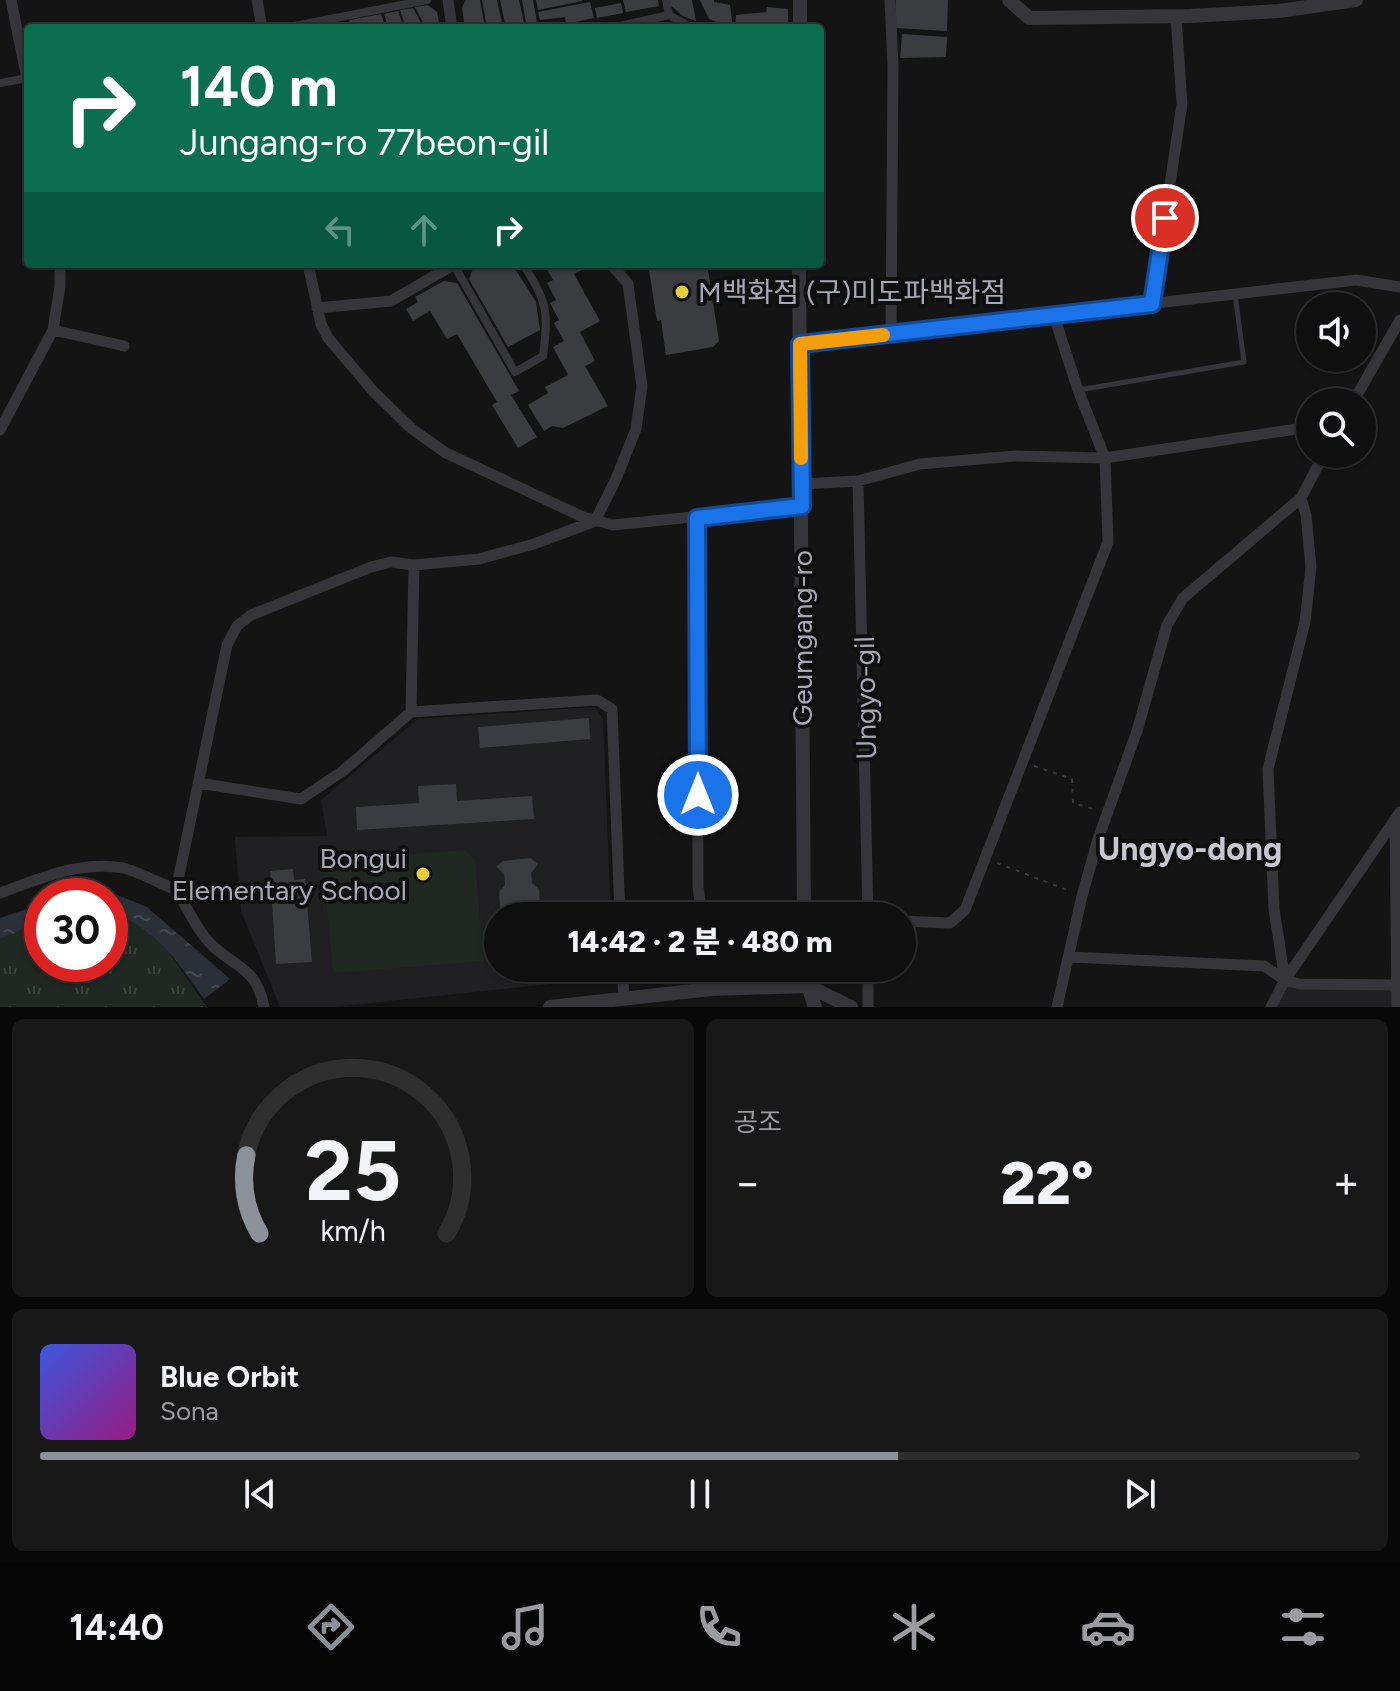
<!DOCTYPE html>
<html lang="ko">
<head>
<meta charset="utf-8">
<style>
	body { margin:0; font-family:Figtree,"Noto Sans KR",sans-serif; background:#181819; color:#f1f3f6; height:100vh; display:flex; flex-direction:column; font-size:30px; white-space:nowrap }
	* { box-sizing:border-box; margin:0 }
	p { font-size:26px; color:#9b9c9f }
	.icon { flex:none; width:44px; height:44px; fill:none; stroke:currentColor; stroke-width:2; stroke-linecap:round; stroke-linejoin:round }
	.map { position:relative; height:1007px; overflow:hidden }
	.drawer { display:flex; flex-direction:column; gap:12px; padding:12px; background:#080809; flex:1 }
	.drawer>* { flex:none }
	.top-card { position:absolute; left:24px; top:24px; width:800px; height:244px; border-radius:8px; box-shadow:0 2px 6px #0004,0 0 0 2px #2f2f30; background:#0b6e4f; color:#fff; overflow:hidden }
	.fabs { position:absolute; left:1296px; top:292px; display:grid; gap:16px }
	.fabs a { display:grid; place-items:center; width:80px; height:80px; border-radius:50%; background:#0f0f10; box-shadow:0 2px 6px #0004,0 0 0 2px #2f2f30; font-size:40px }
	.speed { position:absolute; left:24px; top:878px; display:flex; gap:16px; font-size:40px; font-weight:700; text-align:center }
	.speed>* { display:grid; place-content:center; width:104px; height:104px; border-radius:50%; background:#0f0f10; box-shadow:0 2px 6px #0004,0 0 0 2px #2f2f30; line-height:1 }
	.speed .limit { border:12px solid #d22; background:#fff; color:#111 }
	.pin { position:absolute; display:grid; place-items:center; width:68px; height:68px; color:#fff; margin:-34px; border:4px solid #fff; border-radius:50%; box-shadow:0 2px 8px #0007 }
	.me { position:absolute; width:88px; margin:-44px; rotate:0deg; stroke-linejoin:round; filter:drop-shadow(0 0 6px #0008) }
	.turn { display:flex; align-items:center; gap:28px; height:168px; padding:0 24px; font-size:36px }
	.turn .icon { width:104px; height:104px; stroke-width:2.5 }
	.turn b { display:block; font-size:56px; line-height:68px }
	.lanes { display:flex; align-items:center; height:76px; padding:0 24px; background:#0003; justify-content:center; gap:40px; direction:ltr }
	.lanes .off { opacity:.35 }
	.big { font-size:60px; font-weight:800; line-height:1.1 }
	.drawer .card { flex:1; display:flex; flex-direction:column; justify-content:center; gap:12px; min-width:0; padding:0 28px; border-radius:12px; background:#181819 }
	.drawer .dial { align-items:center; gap:0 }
	.dial svg { height:208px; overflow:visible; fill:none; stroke:#2f2f30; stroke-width:7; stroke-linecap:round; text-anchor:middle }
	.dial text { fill:#f1f3f6; stroke:none }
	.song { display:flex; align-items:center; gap:24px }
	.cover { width:96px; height:96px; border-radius:12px; background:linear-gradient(135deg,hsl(230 70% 55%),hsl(310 70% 35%)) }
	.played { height:8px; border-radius:4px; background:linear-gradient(90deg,#8c9099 65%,#2f2f30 65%) }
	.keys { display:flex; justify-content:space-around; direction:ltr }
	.heat { display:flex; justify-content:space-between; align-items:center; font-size:44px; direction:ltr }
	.drawer .tiles { flex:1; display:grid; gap:12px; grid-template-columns:1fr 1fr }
	.card:last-child { grid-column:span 2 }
	.trip { position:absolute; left:484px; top:902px; width:432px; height:80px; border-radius:40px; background:#0f0f10; box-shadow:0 2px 6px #0004,0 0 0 2px #2f2f30; font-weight:800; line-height:80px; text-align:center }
	.dock { display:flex; height:128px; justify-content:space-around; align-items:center; background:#060606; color:#9b9c9f }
	.dock .icon { width:56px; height:56px }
	.dock .on { color:#8c9099 }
	.dock b { font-size:36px; color:#f1f3f6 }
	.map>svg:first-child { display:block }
	.built { fill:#202022 }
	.green { fill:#202822 }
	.park { fill:url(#park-tufts) }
	.water { fill:url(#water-ripples) }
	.building { fill:#3b3c3f }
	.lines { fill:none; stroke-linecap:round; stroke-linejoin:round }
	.path { stroke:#3b3b41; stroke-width:2; stroke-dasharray:4 6; stroke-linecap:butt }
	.service { stroke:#35353a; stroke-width:5 }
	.pedestrian { stroke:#35353a; stroke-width:8 }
	.minor { stroke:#35353a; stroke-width:11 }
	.tertiary { stroke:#35353a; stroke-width:14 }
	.route-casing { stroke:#114b97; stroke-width:20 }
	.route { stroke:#1a73e8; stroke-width:14 }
	.slow { stroke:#f59e0b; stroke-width:14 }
	.poi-dot { fill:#e5cd3c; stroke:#0f0f10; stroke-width:3 }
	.labels { text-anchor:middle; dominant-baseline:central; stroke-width:8; stroke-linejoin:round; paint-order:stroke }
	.poi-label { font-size:28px; fill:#a6a8b5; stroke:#0f0f10; text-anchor:start }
	.street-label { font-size:28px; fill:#a6a8b5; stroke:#0f0f10 }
	.quarter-label { font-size:32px; font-weight:bold; fill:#c7c7d1; stroke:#0f0f10 }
</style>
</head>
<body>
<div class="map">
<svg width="1400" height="1007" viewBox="0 0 1400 1007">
	<defs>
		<pattern id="park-tufts" width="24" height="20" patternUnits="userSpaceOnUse" patternTransform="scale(2)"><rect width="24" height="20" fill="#202822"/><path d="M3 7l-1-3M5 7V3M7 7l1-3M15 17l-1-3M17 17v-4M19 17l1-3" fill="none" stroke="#3d4440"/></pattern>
		<pattern id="water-ripples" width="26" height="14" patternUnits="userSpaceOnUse" patternTransform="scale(2)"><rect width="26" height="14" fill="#2b2f38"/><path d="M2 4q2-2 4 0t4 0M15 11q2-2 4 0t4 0" fill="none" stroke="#474a53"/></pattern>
	</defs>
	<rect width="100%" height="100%" fill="#141415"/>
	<path class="built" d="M595,707L603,719L611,916H498V968H613L607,978L333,1007H280L241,911L235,837L327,836L321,800L418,719Z
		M1289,985L1394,987L1400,1007H1277Z"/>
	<path class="green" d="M464,850L475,860L483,961L333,973L323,861Z"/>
	<path class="park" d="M110,910L136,922L161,941L207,1007H0V939L42,921V964H110Z"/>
	<path class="water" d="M78,893L117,895L147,907L230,979L204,999C172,955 161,934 110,910V896H67Z
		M42,904V921L0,939V918Z"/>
	<path class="building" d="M466,0H480L485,28H465L462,7Z
		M482,0H497L503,28H487Z
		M500,0H519L525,28H506Z
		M522,0H533L538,28H527Z
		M536,0H582V1L538,10Z
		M623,0H658L659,6L626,12Z
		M669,0H692L696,21L683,16L670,5Z
		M700,0H714V2L730,5L733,28L709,19Z
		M896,0H948L947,31L896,28Z
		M590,2L594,18L566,24L565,17L540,20L538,12Z
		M621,3L623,13L597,18L595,8Z
		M428,5L437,12L440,28H426L415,7Z
		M767,7L788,9V28H735L736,15L766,12Z
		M413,8L424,28H406L400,10Z
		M398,11L404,28H388L384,14Z
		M381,14L386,28H351L349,20Z
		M902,34L947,37L946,57L900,58Z
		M475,264H509L517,272L536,302L540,330L508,347L469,279Z
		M544,264H586L588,267L574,274L600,321L580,332L595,361L585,366L608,406L563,428L552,426L544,431L528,405L548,393L545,387L568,375L553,347L564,341L554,323L559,320L550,303L556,300L547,283L553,280Z
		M648,264H707L719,341L713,347L666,355L661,320L657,321Z
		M444,281L457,283L519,391L511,395L537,437L518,448L492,405L497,402L457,334L447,339L430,311L413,321L406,309L418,302L415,297Z
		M589,718L590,739L480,748L478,727Z
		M456,784L457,801L532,796L534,819L357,830L356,807L419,803L418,786Z
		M530,858L538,864L531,873L532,883L539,889L541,916H501L499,892L505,885L504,873L496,867L503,861Z
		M293,869L294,880L305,879L312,962L276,964L270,871Z"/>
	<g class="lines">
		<path class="path" d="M1034,766L1072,779L1073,803L1094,809
			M997,863L1070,891"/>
		<path class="service" d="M1079,390L1244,362L1235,294"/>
		<path class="pedestrian" d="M666,0L669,15
			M284,28L427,0
			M611,28L669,15L692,28
			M0,83L28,78
			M454,265L515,372L543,356C549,311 547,302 523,264"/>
		<path class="minor" d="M11,0L28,84
			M257,0L262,28
			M448,0L452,28
			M890,0L893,67L891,334
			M308,264L321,324L328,338L373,391L412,429L446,453L583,517L613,525L802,506
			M1152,304L1182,104L1176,16
			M317,308L391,301L455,264
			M53,330L124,346
			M800,344L1356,280L1400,287
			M1353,402L1400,320
			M0,430L53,330L60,286V264
			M858,481L868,916
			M802,484L858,481L920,464L1015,456L1105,458L1310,427
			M697,518L698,887L702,916
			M411,712L597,700L612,709L620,916
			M198,783L301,799L343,771L411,712L414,565
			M1395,820L1397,1007
			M0,893C40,879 80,860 123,868C140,872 159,883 176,890
			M902,921L950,923L965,910L1108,542L1105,458L1078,390L1054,316
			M1069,957L1264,966L1285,980L1299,984L1398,985
			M622,968L624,997
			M708,968L711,989
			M868,968V1007
			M1285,980L1274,909L1268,769L1305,622L1311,567L1306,515L1301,498
			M264,1007C257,969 238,969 214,947C198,933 187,907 176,890L227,645L237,626L251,615L371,567L391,562L414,565L479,559L534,544L595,521L616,479L636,429L642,386L628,284L611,264
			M1057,1007L1082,896L1098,839L1137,731L1167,625L1183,598L1301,498L1324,454
			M1271,1007L1285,980L1400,812"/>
		<path class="tertiary" d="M1009,0L1029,18L1189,16L1279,11L1356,0
			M800,28V0
			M799,264L804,916
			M807,968L808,986L815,1007
			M730,987L761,968
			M550,1007L711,989L808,986L851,1007"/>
	</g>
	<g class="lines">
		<g class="route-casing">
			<path id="route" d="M698,795L697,518L802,506L800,344L1152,304L1165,218"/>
		</g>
		<use href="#route" class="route"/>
		<path class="slow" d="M801,458L800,344L883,335"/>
	</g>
	<g class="poi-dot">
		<circle cx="682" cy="292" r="8"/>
		<circle cx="423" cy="874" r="8"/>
	</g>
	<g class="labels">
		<g class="poi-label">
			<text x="698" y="292">M백화점 (구)미도파백화점</text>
			<text x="407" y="858" text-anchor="end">Bongui<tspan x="407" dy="32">Elementary School</tspan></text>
		</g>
		<g class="street-label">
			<text transform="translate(802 638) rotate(-90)">Geumgang-ro</text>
			<text transform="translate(865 698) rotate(-91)">Ungyo-gil</text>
		</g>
		<g class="quarter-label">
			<text x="1190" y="849">Ungyo-dong</text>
		</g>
	</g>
</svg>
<div class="fabs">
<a><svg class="icon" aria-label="sound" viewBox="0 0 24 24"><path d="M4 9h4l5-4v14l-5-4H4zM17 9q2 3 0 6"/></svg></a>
<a><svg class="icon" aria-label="search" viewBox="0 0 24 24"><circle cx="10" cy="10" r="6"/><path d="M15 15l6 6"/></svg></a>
</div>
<div class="speed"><div class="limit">30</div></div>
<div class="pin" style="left:1165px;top:218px;background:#d93025"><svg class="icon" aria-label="arrive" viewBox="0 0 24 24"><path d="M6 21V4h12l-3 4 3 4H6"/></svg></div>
<svg class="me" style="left:698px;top:795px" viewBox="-20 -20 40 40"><circle r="17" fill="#1a73e8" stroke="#fff" stroke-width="3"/><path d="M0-11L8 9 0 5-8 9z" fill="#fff"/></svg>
<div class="trip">14:42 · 2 분 · 480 m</div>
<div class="top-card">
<div class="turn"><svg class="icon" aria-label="right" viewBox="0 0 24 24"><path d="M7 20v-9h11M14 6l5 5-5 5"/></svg><div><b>140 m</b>Jungang-ro 77beon-gil</div></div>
<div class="lanes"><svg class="icon off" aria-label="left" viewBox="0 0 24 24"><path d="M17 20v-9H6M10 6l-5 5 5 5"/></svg><svg class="icon off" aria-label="ahead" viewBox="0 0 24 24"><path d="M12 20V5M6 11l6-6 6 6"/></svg><svg class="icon" aria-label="right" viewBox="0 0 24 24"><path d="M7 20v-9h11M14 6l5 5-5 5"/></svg></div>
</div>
</div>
<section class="drawer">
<div class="tiles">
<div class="card dial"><svg viewBox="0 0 100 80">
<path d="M14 69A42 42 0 1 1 86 69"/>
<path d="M14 69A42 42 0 0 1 9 39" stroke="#8c9099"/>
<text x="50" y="56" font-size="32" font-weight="700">25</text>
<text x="50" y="72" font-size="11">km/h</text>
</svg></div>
<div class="card"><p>공조</p>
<div class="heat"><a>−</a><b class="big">22°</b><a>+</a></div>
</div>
<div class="card">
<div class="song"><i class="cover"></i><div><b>Blue Orbit</b><p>Sona</p></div></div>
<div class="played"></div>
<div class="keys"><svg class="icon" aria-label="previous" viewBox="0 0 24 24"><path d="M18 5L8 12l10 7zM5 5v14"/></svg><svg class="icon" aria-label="pause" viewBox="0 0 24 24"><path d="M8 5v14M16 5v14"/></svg><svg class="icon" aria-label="next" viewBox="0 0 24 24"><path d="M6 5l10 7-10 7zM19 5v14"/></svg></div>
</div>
</div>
</section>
<nav class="dock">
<b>14:40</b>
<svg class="icon on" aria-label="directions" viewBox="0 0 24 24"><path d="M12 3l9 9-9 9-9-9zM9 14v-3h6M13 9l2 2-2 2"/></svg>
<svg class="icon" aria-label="music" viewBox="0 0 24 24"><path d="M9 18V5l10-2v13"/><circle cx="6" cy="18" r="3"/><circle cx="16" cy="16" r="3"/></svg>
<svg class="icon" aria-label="phone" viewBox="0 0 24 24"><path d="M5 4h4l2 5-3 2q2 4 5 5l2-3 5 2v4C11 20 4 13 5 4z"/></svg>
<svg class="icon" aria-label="climate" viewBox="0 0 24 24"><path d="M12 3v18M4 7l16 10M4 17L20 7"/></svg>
<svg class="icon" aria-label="car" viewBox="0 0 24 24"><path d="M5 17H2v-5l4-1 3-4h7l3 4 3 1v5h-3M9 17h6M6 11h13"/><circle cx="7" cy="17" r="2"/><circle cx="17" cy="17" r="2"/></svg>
<svg class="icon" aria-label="filters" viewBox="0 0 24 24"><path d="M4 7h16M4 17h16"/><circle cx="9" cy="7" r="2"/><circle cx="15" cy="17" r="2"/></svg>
</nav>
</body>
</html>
